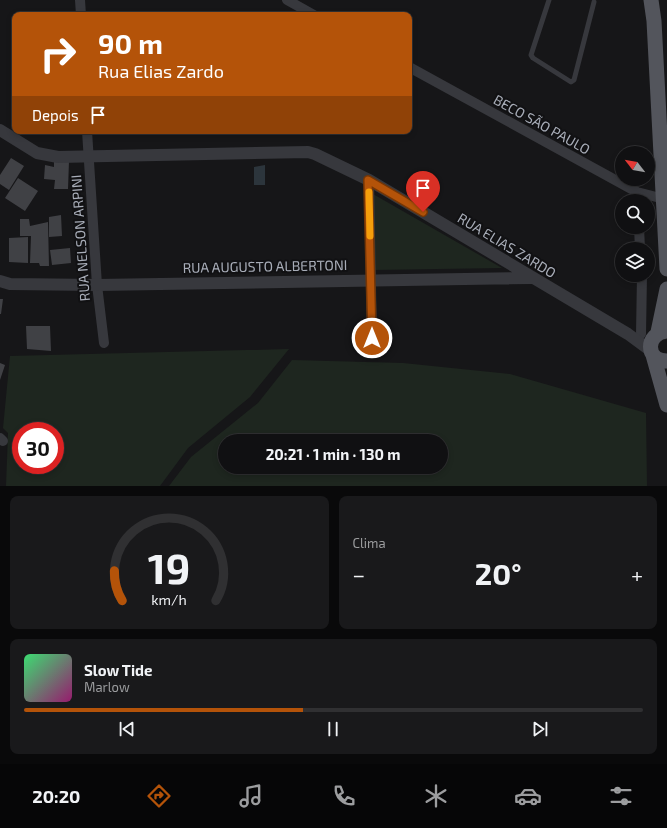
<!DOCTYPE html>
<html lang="pt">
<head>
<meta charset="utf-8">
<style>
	body { margin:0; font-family:"Exo 2",sans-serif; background:#19191b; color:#f1f3f6; height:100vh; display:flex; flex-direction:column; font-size:15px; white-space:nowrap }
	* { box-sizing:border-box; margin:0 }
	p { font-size:13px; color:#9c9d9f }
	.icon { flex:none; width:22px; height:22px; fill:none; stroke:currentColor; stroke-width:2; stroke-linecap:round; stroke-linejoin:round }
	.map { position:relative; height:486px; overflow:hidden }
	.details { display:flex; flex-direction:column; gap:10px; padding:10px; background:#09090a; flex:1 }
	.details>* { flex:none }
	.banner { position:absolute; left:12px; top:12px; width:400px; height:122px; border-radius:8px; box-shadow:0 2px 6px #0003,0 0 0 1px #303032; background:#b45309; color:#fff; overflow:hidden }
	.needle { width:26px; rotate:301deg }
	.tools { position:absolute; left:615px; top:146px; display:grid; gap:8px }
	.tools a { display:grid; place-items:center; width:40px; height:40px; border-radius:50%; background:#101012; box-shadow:0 2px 6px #0003,0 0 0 1px #303032; font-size:20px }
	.speed { position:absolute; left:12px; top:422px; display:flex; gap:8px; font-size:20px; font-weight:700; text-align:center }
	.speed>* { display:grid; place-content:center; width:52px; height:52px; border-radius:50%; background:#101012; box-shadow:0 2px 6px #0003,0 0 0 1px #303032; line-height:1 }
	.speed .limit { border:6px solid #d22; background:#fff; color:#111 }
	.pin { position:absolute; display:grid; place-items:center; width:34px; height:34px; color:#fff; margin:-41px -17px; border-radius:50% 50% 50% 0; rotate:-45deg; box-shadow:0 0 4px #0007 }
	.pin .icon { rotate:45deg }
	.me { position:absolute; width:44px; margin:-22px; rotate:0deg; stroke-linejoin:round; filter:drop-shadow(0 0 3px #0008) }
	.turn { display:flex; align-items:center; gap:14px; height:84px; padding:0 20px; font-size:18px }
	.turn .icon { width:52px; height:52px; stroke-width:2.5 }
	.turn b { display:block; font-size:28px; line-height:34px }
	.then { display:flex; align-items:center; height:38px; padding:0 20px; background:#0003; gap:8px; font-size:15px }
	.big { font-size:30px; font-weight:700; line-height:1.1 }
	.details .widget { flex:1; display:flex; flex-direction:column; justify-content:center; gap:6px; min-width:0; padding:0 14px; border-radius:8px; background:#19191b }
	.details .dial { align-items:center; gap:0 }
	.dial svg { height:104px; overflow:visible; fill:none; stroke:#303032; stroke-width:7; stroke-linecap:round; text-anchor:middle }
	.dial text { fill:#f1f3f6; stroke:none }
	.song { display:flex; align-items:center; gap:12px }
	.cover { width:48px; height:48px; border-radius:6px; background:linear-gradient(135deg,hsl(140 70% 55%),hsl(320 70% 35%)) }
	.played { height:4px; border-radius:2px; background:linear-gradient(90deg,#b45309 45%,#303032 45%) }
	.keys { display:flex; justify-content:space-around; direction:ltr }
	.heat { display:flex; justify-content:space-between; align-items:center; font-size:22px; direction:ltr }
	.details .tiles { flex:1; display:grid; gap:10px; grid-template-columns:1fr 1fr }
	.widget:last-child { grid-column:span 2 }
	.trip { position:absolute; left:218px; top:434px; width:230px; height:40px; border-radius:20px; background:#101012; box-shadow:0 2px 6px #0003,0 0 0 1px #303032; font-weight:700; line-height:40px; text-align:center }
	.dock { display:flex; height:64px; justify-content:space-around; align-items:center; background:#060607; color:#9c9d9f }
	.dock .icon { width:28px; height:28px }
	.dock .active { color:#b45309 }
	.dock b { font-size:18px; color:#f1f3f6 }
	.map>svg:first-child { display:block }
	.green { fill:#1e261f; fill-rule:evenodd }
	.water { fill:#2c353c }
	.building { fill:#404145 }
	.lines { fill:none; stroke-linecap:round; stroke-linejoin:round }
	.service { stroke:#37383d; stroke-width:5 }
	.minor { stroke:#37383d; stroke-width:10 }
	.tertiary { stroke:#37383d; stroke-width:12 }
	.primary { stroke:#53555c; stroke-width:15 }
	.route-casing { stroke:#753606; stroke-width:10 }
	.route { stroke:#b45309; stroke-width:7 }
	.slow { stroke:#f59e0b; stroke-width:7 }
	.labels { text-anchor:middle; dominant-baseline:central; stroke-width:4; stroke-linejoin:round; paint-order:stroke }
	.street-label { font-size:14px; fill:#a8adb8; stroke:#111113 }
</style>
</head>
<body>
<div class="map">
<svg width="667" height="486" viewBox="0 0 667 486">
	<rect width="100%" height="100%" fill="#161618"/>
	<path class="green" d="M373,194L502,268L373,270Z
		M289,349L250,397L188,448L160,486H6L8,433L3,428L10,356ZM21,431H55V465H21Z
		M292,360L403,363L510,374L646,413L647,486H169L191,457L258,403ZM225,441H441V467H225Z"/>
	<path class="water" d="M265,165V185H254V167Z"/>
	<path class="building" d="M11,158L24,166L9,190L0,184V175Z
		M54,160L69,161L68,189H54L55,180L44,179L45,165L54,167Z
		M18,178L38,191L25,211L5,198Z
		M61,215L62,236L49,237V217Z
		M20,219H29L30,226L48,222L49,266H40L39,263H30L31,236H20Z
		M28,237V263L9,262V238Z
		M70,248L71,263L52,265L50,250Z
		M0,299H3L1,314H0Z
		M26,326H50L51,351L27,349Z
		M0,363L5,365L0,380Z"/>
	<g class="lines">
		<path class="service" d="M549,0L531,55L533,58L571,82L574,80L594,2"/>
		<path class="minor" d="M80,0L81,15
			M287,0L314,15
			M409,67L637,192L664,199
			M87,131L97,285L104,343
			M369,180L372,338
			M639,227L640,249
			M641,334L642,275
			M0,438L3,441"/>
		<path class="tertiary" d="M0,130L37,153L58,157L308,152L315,154L369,180L628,334L651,351
			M0,281L10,284L97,285L531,278"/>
		<path class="primary" d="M651,0L654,21L667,269
			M667,331C645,333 645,361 667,361
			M658,332L667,289
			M653,355L667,405"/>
	</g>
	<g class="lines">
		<g class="route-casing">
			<path id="route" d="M372,338L368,180L423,212"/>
		</g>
		<use href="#route" class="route"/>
		<path class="slow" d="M369,192L370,236"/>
	</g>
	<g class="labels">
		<g class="street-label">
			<text transform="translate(542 124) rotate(29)">BECO SÃO PAULO</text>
			<text transform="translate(80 238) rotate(-94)">RUA NELSON ARPINI</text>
			<text transform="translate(507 245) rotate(31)">RUA ELIAS ZARDO</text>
			<text transform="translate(265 266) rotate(-1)">RUA AUGUSTO ALBERTONI</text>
		</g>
	</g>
</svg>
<div class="tools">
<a><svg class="needle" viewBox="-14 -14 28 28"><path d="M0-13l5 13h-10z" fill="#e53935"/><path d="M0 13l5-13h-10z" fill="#9c9d9f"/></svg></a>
<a><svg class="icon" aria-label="search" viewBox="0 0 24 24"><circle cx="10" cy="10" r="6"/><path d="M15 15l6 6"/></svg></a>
<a><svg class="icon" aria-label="layers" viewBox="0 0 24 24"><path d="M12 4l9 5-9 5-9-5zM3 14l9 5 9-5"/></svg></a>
</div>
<div class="speed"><div class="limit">30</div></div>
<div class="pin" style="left:423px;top:212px;background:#d93025"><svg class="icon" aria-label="arrive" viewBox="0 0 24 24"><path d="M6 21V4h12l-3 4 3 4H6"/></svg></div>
<svg class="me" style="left:372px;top:338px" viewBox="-20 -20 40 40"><circle r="17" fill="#b45309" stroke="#fff" stroke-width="3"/><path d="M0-11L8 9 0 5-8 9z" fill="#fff"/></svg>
<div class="trip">20:21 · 1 min · 130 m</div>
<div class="banner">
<div class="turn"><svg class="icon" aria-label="right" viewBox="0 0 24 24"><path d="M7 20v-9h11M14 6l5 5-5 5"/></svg><div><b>90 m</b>Rua Elias Zardo</div></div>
<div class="then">Depois<svg class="icon" aria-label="arrive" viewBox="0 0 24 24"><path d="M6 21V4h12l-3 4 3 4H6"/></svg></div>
</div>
</div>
<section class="details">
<div class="tiles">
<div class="widget dial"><svg viewBox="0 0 100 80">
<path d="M14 69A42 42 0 1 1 86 69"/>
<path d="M14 69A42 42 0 0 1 8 46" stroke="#b45309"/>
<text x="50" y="56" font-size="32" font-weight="700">19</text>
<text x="50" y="72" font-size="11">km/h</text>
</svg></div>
<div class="widget"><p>Clima</p>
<div class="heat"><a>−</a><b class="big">20°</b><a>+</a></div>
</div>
<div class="widget">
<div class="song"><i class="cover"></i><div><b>Slow Tide</b><p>Marlow</p></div></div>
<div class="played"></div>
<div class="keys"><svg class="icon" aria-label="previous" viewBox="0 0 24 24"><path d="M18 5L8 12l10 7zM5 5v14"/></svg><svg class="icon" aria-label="pause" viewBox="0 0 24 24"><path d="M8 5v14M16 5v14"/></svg><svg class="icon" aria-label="next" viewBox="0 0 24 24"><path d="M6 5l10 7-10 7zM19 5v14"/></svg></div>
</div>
</div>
</section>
<nav class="dock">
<b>20:20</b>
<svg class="icon active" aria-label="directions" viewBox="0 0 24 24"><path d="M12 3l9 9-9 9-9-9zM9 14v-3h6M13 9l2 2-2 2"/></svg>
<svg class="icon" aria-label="music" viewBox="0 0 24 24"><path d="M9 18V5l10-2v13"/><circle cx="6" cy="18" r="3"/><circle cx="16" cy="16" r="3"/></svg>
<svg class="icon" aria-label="phone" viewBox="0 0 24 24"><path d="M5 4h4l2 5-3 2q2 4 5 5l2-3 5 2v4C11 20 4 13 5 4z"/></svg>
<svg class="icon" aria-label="climate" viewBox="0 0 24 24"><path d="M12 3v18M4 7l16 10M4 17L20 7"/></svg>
<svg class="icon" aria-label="car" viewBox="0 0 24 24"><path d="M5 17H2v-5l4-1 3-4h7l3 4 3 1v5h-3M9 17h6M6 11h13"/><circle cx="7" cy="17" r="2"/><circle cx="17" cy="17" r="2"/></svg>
<svg class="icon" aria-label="filters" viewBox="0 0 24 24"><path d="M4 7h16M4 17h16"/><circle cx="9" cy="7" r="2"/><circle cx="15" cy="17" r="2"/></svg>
</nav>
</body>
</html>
